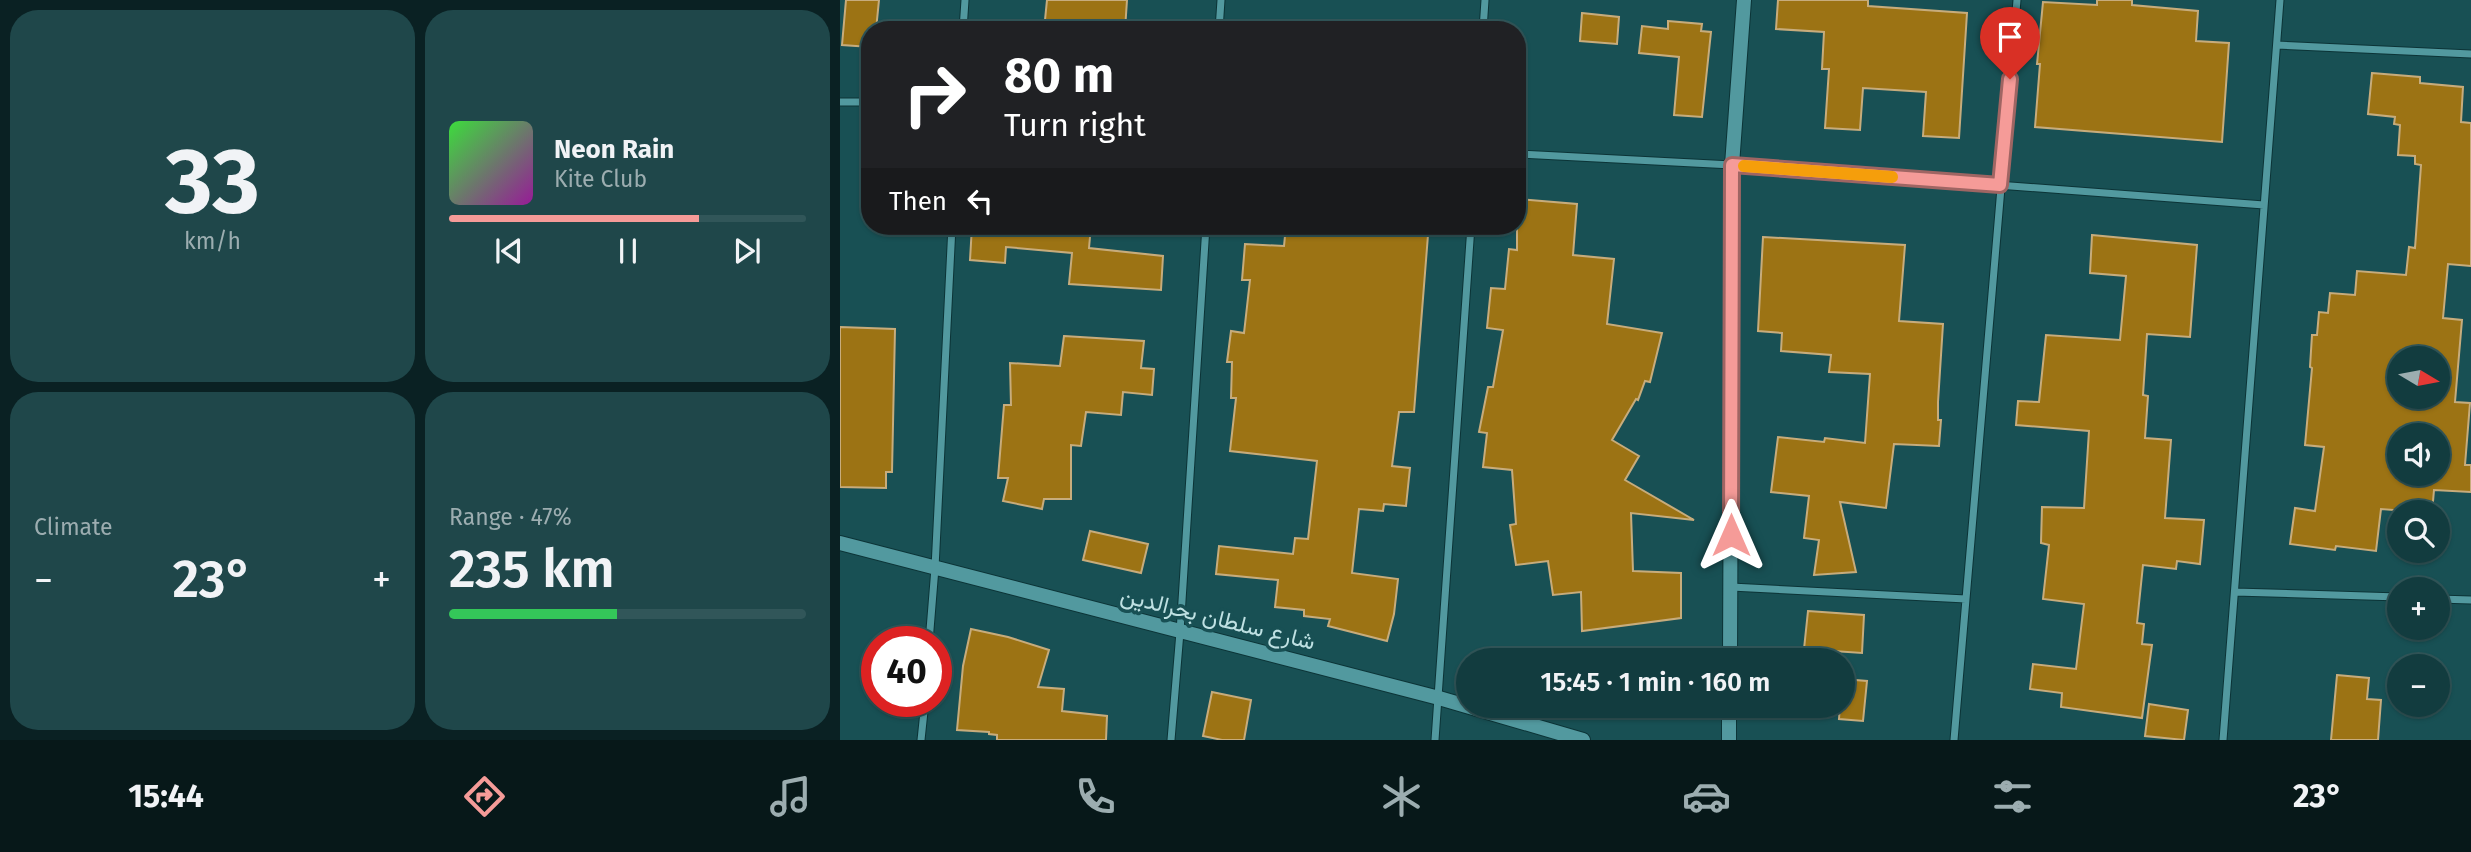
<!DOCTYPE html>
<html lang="en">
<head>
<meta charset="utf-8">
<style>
	body { margin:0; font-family:"Fira Sans",Vazirmatn,sans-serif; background:#1f474a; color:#f1f3f6; height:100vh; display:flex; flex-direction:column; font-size:26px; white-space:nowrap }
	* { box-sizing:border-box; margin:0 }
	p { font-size:23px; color:#9cadb0 }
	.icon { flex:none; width:38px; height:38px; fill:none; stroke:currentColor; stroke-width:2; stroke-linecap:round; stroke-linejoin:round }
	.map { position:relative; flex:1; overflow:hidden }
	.panel { display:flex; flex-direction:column; gap:10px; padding:10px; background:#0a2123; width:840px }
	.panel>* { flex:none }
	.guide { position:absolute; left:21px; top:21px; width:665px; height:214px; border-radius:28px; box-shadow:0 2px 5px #0004,0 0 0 2px #315659; background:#202124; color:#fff; overflow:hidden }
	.needle { width:46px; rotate:100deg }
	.tools { position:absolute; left:1547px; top:346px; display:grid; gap:14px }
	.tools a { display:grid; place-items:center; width:63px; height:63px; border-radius:50%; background:#123c3f; box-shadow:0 2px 5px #0004,0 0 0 2px #315659; font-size:35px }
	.speed { position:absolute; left:21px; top:626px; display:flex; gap:14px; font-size:35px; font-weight:700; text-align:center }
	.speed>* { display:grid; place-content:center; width:91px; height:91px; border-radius:50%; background:#123c3f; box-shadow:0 2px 5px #0004,0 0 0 2px #315659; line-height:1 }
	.speed .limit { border:10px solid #d22; background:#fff; color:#111 }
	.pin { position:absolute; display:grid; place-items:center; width:60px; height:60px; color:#fff; margin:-72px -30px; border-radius:50% 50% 50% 0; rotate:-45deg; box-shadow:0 0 7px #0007 }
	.pin .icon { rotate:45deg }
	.me { position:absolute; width:77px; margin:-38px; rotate:0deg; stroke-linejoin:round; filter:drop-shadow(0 0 5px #0008) }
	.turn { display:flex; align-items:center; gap:24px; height:147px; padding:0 28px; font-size:32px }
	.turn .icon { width:91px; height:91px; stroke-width:2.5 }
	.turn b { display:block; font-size:49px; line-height:60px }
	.then { display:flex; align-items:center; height:66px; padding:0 28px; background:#0003; gap:14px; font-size:26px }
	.big { font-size:52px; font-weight:600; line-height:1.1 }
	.panel .widget { flex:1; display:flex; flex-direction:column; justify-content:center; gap:10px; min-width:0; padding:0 24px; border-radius:28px; background:#1f474a }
	.panel .dial { align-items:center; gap:0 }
	.dial b { font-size:91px; line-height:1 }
	.song { display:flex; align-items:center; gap:21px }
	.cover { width:84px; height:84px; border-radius:10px; background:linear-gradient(135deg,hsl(120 70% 55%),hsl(300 70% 35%)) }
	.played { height:7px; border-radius:4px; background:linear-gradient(90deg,#f59b98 70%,#315659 70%) }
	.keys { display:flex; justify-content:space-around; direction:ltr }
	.heat { display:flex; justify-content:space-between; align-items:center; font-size:38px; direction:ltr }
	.charge { height:10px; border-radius:5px; background:linear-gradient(90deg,#34c759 47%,#315659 0) }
	.panel .tiles { flex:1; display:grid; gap:10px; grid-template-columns:repeat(2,1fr) }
	.trip { position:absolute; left:616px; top:648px; width:399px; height:70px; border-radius:35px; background:#123c3f; box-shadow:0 2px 5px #0004,0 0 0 2px #315659; font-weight:600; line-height:70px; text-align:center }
	.tab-bar { display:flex; height:112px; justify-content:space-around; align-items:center; background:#071819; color:#9cadb0 }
	.tab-bar .icon { width:49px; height:49px }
	.tab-bar .active { color:#f59b98 }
	.tab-bar b { font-size:32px; color:#f1f3f6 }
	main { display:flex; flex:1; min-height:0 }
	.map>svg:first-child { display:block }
	.building { fill:#9c7314; stroke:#c7ac7c; stroke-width:2; fill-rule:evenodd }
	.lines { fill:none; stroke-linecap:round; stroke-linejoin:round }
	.street-casing { stroke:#0c3437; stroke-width:9 }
	.secondary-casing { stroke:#0c3437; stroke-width:16 }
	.street { stroke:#52999f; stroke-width:7 }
	.secondary { stroke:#52999f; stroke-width:14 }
	.route-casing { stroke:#9f6563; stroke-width:18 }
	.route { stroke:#f59b98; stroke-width:12 }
	.slow { stroke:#f59e0b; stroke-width:12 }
	.labels { text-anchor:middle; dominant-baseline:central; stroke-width:7; stroke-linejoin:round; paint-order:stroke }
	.street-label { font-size:23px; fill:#bfe1e3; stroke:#185054 }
</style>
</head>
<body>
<main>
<section class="panel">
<div class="tiles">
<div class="widget dial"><b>33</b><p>km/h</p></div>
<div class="widget">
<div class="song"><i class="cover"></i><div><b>Neon Rain</b><p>Kite Club</p></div></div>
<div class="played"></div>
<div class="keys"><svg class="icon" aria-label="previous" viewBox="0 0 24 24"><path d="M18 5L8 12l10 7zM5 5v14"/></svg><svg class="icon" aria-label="pause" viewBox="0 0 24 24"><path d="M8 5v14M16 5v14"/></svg><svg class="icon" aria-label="next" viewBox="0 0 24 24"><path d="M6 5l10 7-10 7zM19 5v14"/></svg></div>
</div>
<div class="widget"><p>Climate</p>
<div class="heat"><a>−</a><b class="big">23°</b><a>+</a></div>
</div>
<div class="widget"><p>Range · 47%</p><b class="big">235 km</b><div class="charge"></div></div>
</div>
</section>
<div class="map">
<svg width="1631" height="740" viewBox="0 0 1631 740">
	<rect width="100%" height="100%" fill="#185054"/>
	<path class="building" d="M6,0H39L36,30H30V47L2,45Z
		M207,0H287L285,30H204Z
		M938,0H1028V6L1127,13L1119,138L1083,136L1086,92L1023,88L1020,130L985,128L989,69H982L984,32L936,29Z
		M1257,0H1292V5L1358,11L1356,41L1389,43L1382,142L1195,127L1200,64H1197L1203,2L1257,5Z
		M742,13L779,17L777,44L740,41Z
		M828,21L862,24L861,31L871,32L862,117L834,115L839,57L799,53L802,26L828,29Z
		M1532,73L1580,77V83L1623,87L1621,122L1631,123V266L1608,264L1603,318L1622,320L1615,402L1630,403L1625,465H1631V492L1594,490L1592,513L1541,509L1536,551L1496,546L1495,550L1450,544L1455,508L1475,511L1484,447L1465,445L1472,368L1470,367L1472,335H1477L1479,312L1488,313L1490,293L1515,295L1517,271L1566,275L1569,247L1575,248L1581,165L1575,164V156L1558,155L1560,125L1554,124L1555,117L1528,114ZM1559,359H1598V397H1559ZM1559,436H1598V474H1559Z
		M677,199L737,204L733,255L774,259L767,324L822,333L810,382L805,381L798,400L796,399L772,440L799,456L785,480L854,520L791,513L793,571L841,573V618L742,631L741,592L713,595L708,561L676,565L670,525L676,524L672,470L643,467L647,433L639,432L648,387H653L663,330L647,328L651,288L665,289L669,249L677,250Z
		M132,226H251L249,248L323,256L321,290L229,284L232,253L166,247L165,263L130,260Z
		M446,226H511V230L588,235L574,412H559L552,466L570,468L566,506L544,504L543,511L519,509L512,573L558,579L554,614L547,641L488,626L490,619L464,616V610L435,607L438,580L376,574L379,546L453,554L455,538L468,539L477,461L390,451L396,398H391L392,362H387L391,331L404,333L410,280H402L405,244L444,246Z
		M1252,235L1357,245L1350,337L1307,334L1303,395L1308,396L1305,438L1331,440L1325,518L1364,520L1360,564L1337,561L1336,569L1303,565L1297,623L1304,624L1302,644L1312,645L1302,718L1221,707L1222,693L1190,689L1193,664L1236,669L1244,604L1203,599L1209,545L1201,543L1202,507L1244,508L1249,431L1176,425L1178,401L1199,402L1206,335L1280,340L1286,276L1250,273Z
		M923,237L1065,245L1059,321L1103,324L1098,402V420H1101L1099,446L1054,444L1046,508L1000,502L1016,572L974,575L979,540L964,538L969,496L931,492L938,437L984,442L985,438L1025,443L1030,374L989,372L991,355L941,351L942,333L918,331Z
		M0,327L55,329L52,472H46V488L0,487Z
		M224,336L304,341L301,368L314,369L312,395L283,392L281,415L246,412L241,446L231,445V499H204L202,509L163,501L168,478H158L164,405H171L170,363L220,366Z
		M250,531L308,544L301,573L243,560Z
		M968,611L1024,615L1022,653L964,649Z
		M131,629L168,637L209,650L198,687L224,689L222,711L267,716L266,740H157V735L149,734V732L117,730L123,666Z
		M1497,675L1529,678L1527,699L1541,700L1538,740H1491Z
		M1003,679L1027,681L1023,721L999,719L1000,705H1003Z
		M372,692L411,700L404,740H382L363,736Z
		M1309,704L1348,710L1344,740L1305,736Z"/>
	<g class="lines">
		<g class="street-casing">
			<path id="street" d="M123,30L125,0
				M379,30L381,0
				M643,30L645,0
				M1437,45L1631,54
				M0,102H30
				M677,154L892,165L1424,205
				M891,587L1126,599
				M1395,592L1559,597
				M1598,599L1631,600
				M89,642L95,568L112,226
				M81,740L85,702
				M331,740L340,632L366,226
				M595,740L631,226
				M1114,740L1177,0
				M1383,740L1440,0"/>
		</g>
		<g class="secondary-casing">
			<path id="secondary" d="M0,543L599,698L743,740
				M890,660L892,165L904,0
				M889,740V705"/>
		</g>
		<use href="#street" class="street"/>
		<use href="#secondary" class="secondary"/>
	</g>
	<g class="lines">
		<g class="route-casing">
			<path id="route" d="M891,535L892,165L1160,185L1170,79"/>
		</g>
		<use href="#route" class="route"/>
		<path class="slow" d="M904,166L1052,177"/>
	</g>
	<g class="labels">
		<g class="street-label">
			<text transform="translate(378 618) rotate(14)">شارع سلطان بحرالدين</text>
		</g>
	</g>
</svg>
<div class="tools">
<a><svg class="needle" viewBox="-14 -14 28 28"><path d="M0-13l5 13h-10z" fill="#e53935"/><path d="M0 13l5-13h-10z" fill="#9cadb0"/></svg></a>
<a><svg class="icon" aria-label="sound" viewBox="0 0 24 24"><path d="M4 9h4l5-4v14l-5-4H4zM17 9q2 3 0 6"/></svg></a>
<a><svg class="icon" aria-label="search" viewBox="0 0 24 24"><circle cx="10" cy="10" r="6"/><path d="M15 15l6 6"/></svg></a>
<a>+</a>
<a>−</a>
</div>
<div class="speed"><div class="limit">40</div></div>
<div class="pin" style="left:1170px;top:79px;background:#d93025"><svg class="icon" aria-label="arrive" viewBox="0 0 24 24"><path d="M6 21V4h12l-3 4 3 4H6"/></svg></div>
<svg class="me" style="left:891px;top:535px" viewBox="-20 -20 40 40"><path d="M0-17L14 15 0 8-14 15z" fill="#f59b98" stroke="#fff" stroke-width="4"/></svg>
<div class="trip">15:45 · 1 min · 160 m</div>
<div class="guide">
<div class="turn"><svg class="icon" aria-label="right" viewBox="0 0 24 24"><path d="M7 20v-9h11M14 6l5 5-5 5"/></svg><div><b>80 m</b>Turn right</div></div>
<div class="then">Then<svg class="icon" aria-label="left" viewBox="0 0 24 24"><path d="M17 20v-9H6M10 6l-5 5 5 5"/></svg></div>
</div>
</div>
</main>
<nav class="tab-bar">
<b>15:44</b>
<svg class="icon active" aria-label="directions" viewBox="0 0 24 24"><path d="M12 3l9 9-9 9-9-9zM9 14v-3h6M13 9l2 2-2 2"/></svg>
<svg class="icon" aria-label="music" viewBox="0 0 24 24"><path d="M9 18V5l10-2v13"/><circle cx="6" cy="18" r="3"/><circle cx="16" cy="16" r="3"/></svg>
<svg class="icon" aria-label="phone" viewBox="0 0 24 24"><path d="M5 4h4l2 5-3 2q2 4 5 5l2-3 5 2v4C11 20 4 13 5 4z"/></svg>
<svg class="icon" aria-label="climate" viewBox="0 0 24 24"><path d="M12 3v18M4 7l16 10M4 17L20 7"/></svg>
<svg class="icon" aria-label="car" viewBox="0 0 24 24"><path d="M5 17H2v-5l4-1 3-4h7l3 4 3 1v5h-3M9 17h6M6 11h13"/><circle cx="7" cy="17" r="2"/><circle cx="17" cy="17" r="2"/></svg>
<svg class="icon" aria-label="filters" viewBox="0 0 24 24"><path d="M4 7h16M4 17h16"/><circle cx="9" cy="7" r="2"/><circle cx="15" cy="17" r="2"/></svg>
<b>23°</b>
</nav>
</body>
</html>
